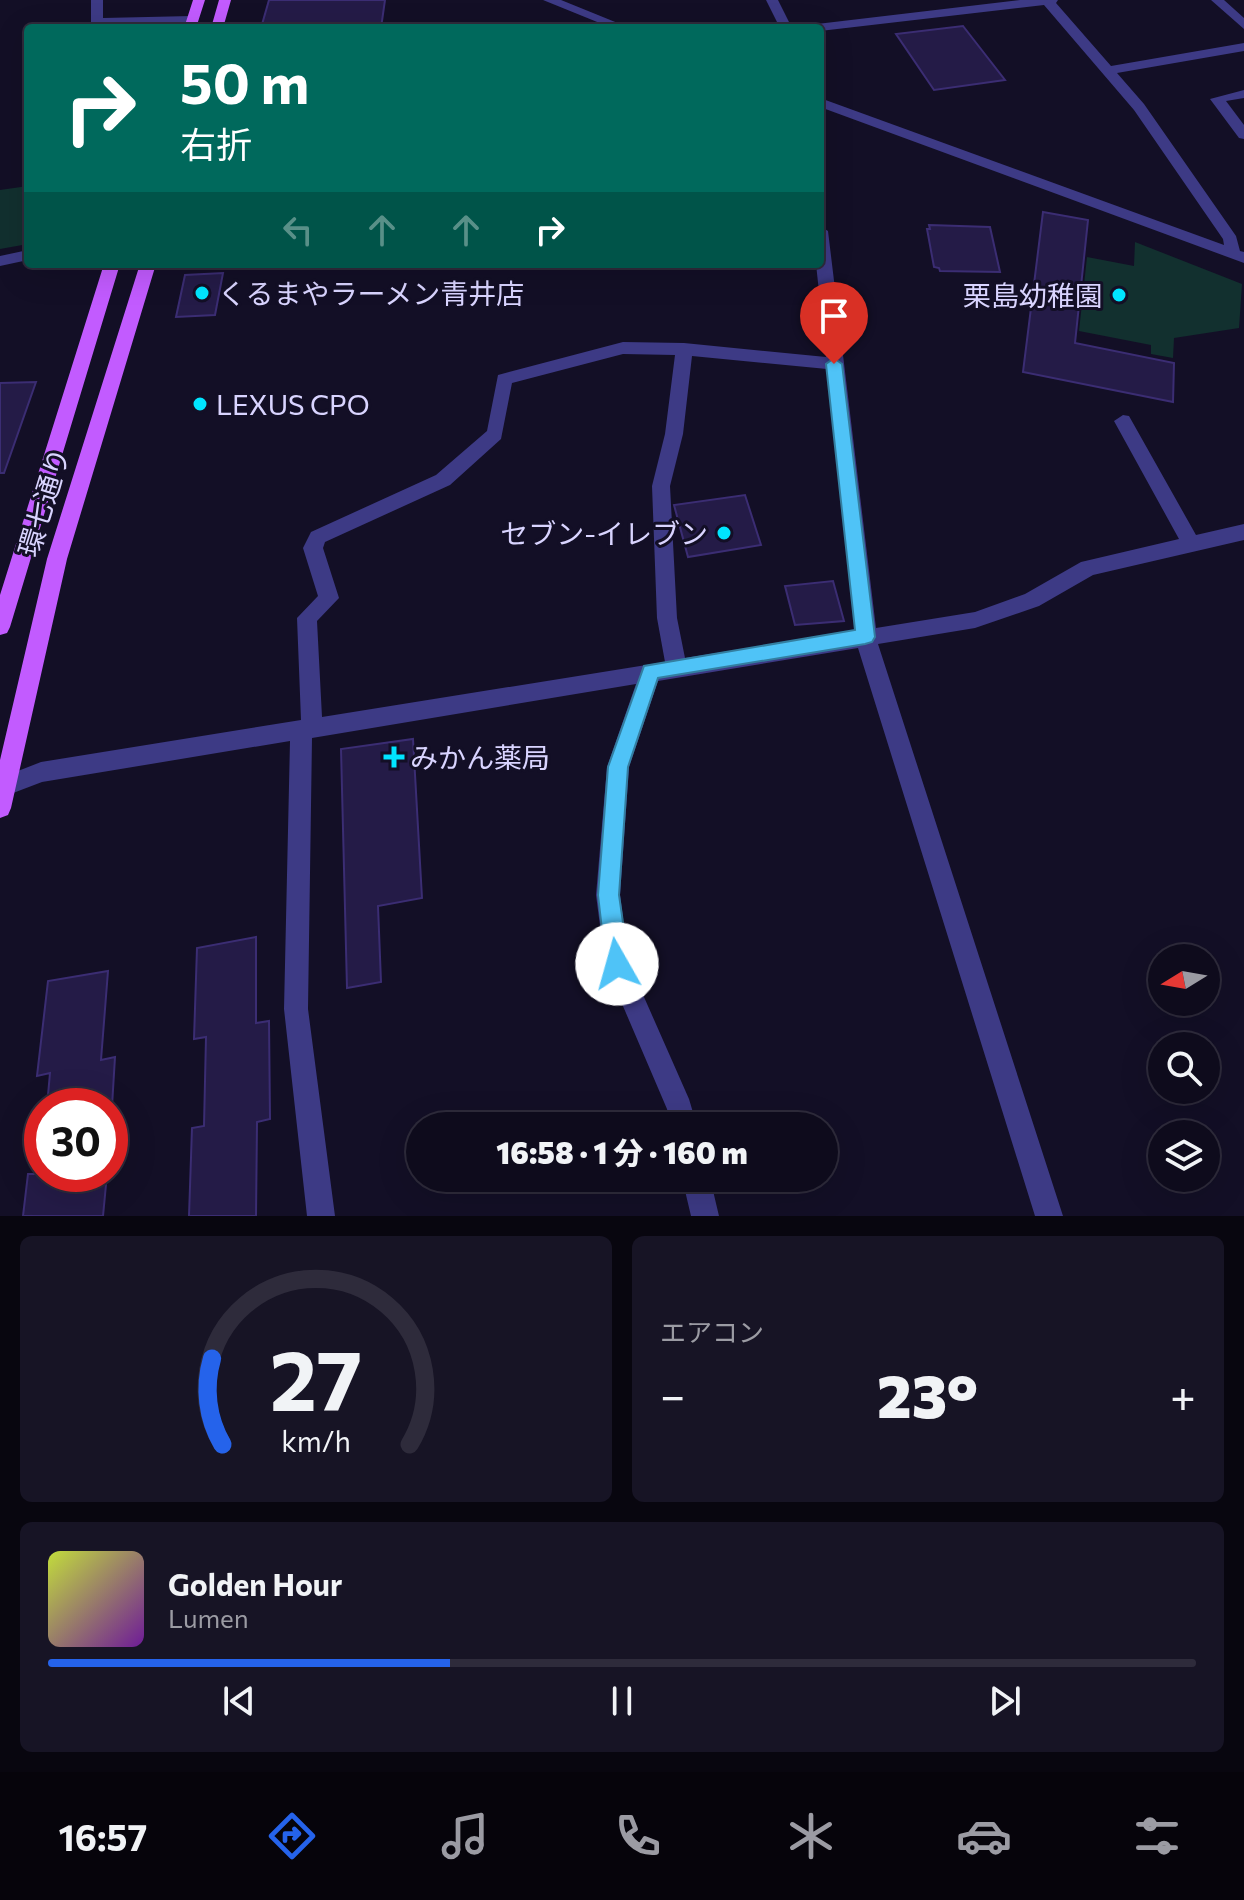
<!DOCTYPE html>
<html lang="ja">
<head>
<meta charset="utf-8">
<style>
	body { margin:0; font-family:Commissioner,"Noto Sans JP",sans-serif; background:#171425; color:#f1f3f6; height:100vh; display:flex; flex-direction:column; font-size:30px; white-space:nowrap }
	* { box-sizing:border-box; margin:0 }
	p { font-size:26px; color:#9b9ba3 }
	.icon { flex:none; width:44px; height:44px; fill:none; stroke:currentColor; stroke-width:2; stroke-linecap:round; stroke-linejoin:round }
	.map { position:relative; height:1216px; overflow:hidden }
	.sheet { display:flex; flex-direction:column; gap:20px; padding:20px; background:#08060f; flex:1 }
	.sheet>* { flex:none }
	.guide { position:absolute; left:24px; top:24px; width:800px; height:244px; border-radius:8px; box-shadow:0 8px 32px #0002,0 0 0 2px #2e2b3b; background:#00695c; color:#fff; overflow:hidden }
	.needle { width:52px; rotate:259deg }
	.controls { position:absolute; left:1148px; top:944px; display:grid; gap:16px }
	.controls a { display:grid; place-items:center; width:72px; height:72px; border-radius:50%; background:#0e0b1c; box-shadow:0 8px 32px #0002,0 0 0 2px #2e2b3b; font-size:40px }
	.speed { position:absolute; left:24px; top:1088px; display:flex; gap:16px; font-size:40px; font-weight:700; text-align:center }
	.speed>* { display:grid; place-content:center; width:104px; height:104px; border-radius:50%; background:#0e0b1c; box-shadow:0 8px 32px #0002,0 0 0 2px #2e2b3b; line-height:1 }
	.speed .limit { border:12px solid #d22; background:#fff; color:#111 }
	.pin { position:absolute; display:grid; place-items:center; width:68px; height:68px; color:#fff; margin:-82px -34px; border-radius:50% 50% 50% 0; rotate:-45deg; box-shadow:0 0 8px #0007 }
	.pin .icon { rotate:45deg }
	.me { position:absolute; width:88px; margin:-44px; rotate:353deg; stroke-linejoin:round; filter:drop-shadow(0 0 6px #0008) }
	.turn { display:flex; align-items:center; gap:28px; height:168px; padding:0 24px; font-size:36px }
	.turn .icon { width:104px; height:104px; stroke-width:2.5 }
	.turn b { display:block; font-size:56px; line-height:68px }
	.lanes { display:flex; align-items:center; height:76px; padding:0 24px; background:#0003; justify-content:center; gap:40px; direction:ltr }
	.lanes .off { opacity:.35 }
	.big { font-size:60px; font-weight:800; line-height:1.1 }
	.sheet .tile { flex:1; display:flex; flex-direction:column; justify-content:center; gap:12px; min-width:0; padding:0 28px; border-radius:12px; background:#171425 }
	.sheet .dial { align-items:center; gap:0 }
	.dial svg { height:208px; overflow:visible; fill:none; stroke:#2e2b3b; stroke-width:7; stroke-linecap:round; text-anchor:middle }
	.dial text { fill:#f1f3f6; stroke:none }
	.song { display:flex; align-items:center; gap:24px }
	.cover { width:96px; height:96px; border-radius:12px; background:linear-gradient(135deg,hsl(70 70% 55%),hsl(280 70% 35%)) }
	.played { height:8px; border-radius:4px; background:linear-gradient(90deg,#2563eb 35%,#2e2b3b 35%) }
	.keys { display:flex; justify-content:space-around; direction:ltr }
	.heat { display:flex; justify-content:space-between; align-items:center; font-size:44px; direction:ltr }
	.sheet .tiles { flex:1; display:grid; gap:20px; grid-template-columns:1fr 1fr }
	.tile:last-child { grid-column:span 2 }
	.trip { position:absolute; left:406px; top:1112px; width:432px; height:80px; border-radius:40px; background:#0e0b1c; box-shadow:0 8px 32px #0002,0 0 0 2px #2e2b3b; font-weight:800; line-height:80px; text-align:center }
	.tabs { display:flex; height:128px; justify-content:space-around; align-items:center; background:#06040b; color:#9b9ba3 }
	.tabs .icon { width:56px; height:56px }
	.tabs .selected { color:#2563eb }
	.tabs b { font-size:36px; color:#f1f3f6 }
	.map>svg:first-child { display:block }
	.green { fill:#12302f }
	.building { fill:#241b47; stroke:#3b2d73; stroke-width:2 }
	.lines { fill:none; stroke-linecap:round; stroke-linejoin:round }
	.minor { fill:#3d3a85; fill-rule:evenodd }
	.major { fill:#c25bff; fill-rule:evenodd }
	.route { fill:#4fc3f7; stroke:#337fa1; stroke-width:2 }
	.poi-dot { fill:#00e5ff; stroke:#130f26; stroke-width:3 }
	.labels { text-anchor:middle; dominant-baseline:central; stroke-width:6; stroke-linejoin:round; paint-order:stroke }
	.poi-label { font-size:28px; fill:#d9d4ff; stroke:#130f26; text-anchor:start }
	.street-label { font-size:28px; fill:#d9d4ff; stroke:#130f26 }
</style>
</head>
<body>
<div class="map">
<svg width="1244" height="1216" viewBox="0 0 1244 1216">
	<rect width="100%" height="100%" fill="#130f26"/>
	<path class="green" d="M28,186V244L0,249V190Z
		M1135,242L1242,284L1239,328L1174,338L1173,358L1151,354V345L1079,331L1087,257L1134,266Z"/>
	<path class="building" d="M269,0H385L381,28H261Z
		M963,26L1005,80L934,90L896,34Z
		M1043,212L1088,220L1075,343L1174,363L1173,402L1023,372Z
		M929,225L990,227L1000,272L940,271L939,268L934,267L927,229H930Z
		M223,273L215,315L176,317L185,275Z
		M36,382L4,473H0V383Z
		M745,495L761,545L688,557L674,505Z
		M833,581L844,621L795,625L785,586Z
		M413,739L422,898L378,906L381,982L347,988L341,749Z
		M256,937V1023L269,1021L270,1119L257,1122L256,1216H189L192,1128L204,1126L206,1037L194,1039L197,948Z
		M108,971L101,1060L115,1057L112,1106H47L50,1073L37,1076L48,981Z
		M28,1174H107L103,1216H23Z"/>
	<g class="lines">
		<path class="minor" d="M91,0H103V18L192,16L198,20L192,24L97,26L91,22Z
			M543,0H561L630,28H612Z
			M766,0H778L792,28H780Z
			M1020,0H1058L1056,3L1111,66L1244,43V51L1117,73L1144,104L1236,236L1240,251L1244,252V263L820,107V98L1224,245L1223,239L1134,110L1044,5L820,31V28H811L817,24Z
			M1211,0H1224L1244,18V29Z
			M1244,90V98L1226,101L1244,125V139L1239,138L1210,99Z
			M820,226L828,231L876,628L975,612L1025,594L1081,562L1179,539L1114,421L1123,415L1129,416L1196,535L1244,524V540L1093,575L1039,606L975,628L878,644L1063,1216H1035L858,648L658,681L629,767L620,895L629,963L689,1099L697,1126H671L667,1109L605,964L596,895L607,767L636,684L312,738L308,1009L335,1216H307L284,1009L290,741L42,782L0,798V778L41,762L301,720L297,618L318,596L303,548L311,532L436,475L487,431L498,375L623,342L684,343L826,357L816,264H820ZM623,354L675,355L665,434L652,486L657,618L665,662L322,717L317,621L339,598L323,548L325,542L450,485L501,439L512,383ZM692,356L827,369L856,631L685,658L677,618L670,486L683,434Z
			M28,250V260L0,266V256Z
			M682,1178H710L719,1216H691Z"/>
		<path class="major" d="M193,0H205L196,28H184Z
			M219,0H231L223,28H211Z
			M104,264H120L10,627L7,633L0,635V595Z
			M140,264H156L67,559L11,808L8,815L0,818V760L47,559Z"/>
	</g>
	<path class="route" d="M834,358L842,364L875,637L872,642L865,644L658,678L628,767L619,895L629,964L625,972L617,976L610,972L606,964L598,895L608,767L644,666L855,630L826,364Z"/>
	<g class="poi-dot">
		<circle cx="202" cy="293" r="8"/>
		<circle cx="1119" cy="295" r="8"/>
		<circle cx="200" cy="404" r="8"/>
		<circle cx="724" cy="533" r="8"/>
		<path d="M390 745h8v8h8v8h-8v8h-8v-8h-8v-8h8z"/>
	</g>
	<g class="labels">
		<g class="poi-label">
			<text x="218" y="293">くるまやラーメン青井店</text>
			<text x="1103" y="295" text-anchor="end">栗島幼稚園</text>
			<text x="216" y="404">LEXUS CPO</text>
			<text x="708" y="533" text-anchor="end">セブン-イレブン</text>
			<text x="410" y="757">みかん薬局</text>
		</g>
		<g class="street-label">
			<text transform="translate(43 502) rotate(-73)">環七通り</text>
		</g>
	</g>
</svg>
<div class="controls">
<a><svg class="needle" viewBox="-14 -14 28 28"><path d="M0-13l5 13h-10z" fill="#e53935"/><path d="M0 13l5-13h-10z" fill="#9b9ba3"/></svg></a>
<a><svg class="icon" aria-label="search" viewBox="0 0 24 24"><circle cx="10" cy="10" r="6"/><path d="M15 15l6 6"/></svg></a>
<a><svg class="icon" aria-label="layers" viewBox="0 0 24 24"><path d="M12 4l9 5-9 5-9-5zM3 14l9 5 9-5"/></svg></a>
</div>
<div class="speed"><div class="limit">30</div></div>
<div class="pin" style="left:834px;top:364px;background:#d93025"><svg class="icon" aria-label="arrive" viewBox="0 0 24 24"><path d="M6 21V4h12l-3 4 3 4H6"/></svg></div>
<svg class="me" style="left:617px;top:964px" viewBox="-20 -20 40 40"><circle r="19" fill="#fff"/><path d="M0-13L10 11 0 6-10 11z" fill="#4fc3f7"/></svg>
<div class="trip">16:58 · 1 分 · 160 m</div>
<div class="guide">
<div class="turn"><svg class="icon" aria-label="right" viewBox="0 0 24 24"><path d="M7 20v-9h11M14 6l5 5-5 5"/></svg><div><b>50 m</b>右折</div></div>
<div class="lanes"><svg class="icon off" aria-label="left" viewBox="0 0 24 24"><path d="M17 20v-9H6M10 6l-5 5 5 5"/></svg><svg class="icon off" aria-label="ahead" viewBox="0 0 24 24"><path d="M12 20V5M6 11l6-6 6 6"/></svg><svg class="icon off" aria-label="ahead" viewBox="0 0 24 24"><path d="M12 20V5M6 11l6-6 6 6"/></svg><svg class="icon" aria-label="right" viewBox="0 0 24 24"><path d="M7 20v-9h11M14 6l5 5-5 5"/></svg></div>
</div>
</div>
<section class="sheet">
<div class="tiles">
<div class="tile dial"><svg viewBox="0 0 100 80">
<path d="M14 69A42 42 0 1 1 86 69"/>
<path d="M14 69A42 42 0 0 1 10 36" stroke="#2563eb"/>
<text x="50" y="56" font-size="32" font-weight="700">27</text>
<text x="50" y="72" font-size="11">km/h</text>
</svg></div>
<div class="tile"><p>エアコン</p>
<div class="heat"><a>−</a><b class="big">23°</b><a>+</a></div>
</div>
<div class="tile">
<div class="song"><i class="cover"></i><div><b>Golden Hour</b><p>Lumen</p></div></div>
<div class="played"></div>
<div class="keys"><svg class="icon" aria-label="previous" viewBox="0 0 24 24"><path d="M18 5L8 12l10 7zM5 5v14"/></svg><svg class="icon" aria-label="pause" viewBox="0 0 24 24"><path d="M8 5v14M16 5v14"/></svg><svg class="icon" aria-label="next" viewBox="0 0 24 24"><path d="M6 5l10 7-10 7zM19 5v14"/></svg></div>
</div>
</div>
</section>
<nav class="tabs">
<b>16:57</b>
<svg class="icon selected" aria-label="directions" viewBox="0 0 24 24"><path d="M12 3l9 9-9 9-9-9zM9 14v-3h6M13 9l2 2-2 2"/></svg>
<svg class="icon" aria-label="music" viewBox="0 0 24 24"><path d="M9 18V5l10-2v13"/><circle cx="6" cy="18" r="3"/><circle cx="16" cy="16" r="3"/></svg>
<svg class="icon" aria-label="phone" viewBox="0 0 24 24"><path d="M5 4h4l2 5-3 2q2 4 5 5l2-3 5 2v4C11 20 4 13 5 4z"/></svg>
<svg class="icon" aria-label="climate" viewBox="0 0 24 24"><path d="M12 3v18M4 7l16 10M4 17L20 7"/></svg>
<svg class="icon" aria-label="car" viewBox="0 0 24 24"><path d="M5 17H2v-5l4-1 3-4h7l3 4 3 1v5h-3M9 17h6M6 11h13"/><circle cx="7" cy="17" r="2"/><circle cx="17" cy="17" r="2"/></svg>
<svg class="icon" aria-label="filters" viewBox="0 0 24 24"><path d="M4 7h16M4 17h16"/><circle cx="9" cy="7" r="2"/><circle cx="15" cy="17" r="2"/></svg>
</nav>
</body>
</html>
